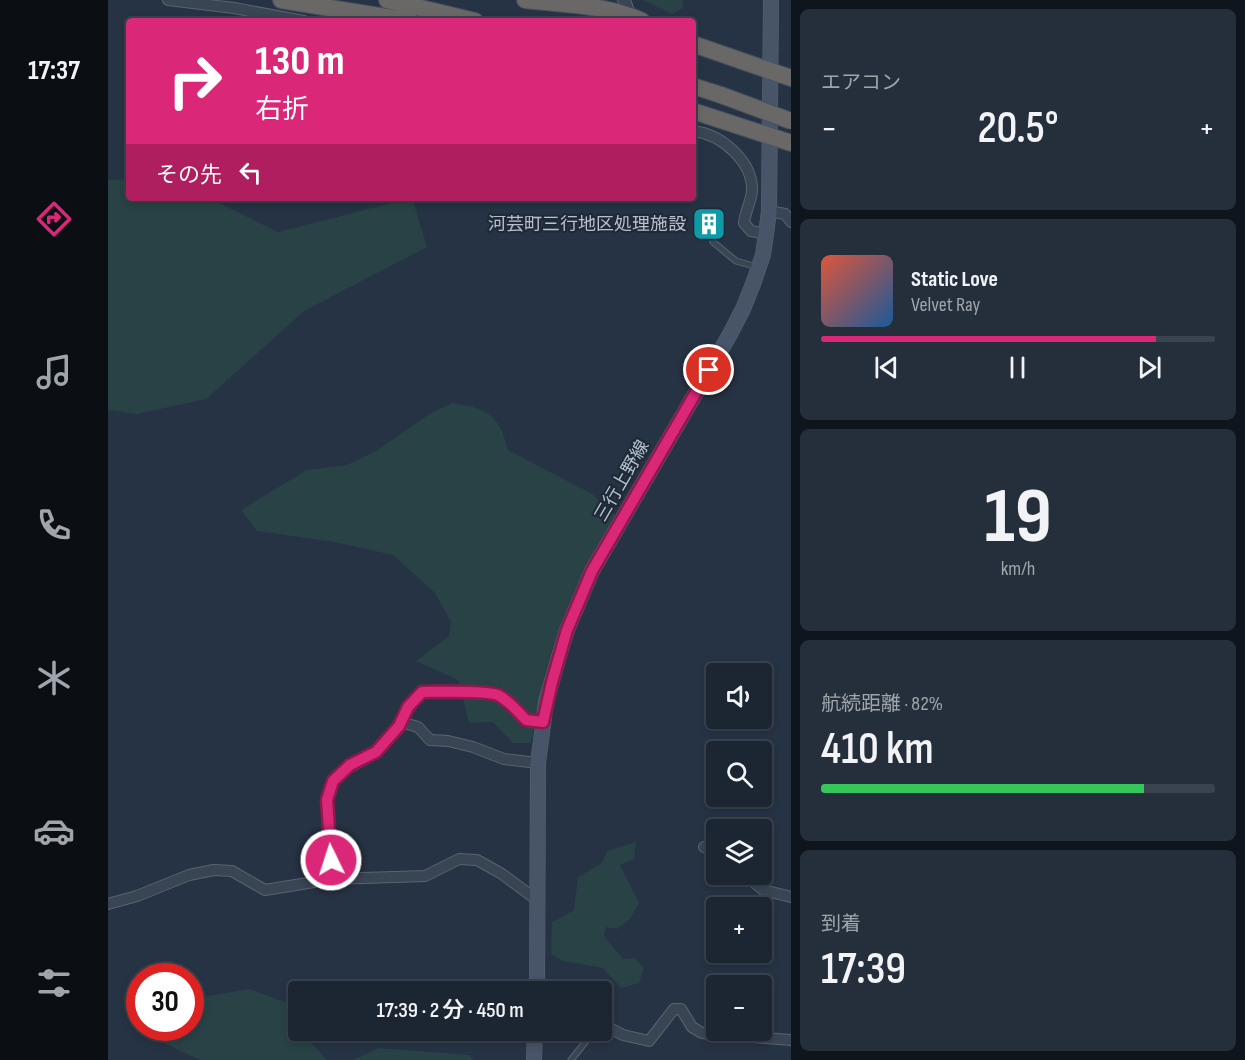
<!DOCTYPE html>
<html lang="ja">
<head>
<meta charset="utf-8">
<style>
	body { margin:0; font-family:"Sofia Sans Condensed","Noto Sans JP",sans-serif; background:#252e3b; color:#f1f3f6; height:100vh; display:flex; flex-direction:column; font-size:22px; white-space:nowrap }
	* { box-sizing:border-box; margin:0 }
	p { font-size:20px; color:#a0a5ac }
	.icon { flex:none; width:33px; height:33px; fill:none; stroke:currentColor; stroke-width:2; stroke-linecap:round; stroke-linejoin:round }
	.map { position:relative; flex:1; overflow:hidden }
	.panel { display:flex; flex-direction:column; gap:9px; padding:9px; background:#0f151c; width:454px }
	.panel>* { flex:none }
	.top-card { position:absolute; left:18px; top:18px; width:570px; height:183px; border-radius:6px; box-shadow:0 3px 9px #0003,0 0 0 2px #3a434e; background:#db2777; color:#fff; overflow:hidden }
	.fabs { position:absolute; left:598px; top:663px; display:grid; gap:12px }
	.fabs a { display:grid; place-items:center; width:66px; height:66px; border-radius:6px; background:#1c2633; box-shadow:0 3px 9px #0003,0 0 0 2px #3a434e; font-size:30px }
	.speed { position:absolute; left:18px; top:963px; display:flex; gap:12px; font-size:30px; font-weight:700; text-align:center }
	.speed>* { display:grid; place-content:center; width:78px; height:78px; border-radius:50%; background:#1c2633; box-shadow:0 3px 9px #0003,0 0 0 2px #3a434e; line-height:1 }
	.speed .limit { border:9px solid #d22; background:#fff; color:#111 }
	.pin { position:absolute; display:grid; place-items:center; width:51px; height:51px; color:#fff; margin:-26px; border:3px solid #fff; border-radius:50%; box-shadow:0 2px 6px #0007 }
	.me { position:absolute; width:66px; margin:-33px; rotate:356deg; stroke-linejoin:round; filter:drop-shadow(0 0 4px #0008) }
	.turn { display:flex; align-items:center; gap:21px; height:126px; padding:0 30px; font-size:27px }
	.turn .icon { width:78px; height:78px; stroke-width:2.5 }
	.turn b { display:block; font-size:42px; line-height:51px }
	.then { display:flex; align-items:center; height:57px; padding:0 30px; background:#0003; gap:12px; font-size:22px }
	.big { font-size:45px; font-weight:600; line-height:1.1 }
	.panel .tile { flex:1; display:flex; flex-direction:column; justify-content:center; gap:9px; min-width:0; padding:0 21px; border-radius:9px; background:#252e3b }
	.panel .dial { align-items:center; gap:0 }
	.dial b { font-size:78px; line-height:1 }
	.song { display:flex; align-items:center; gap:18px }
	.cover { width:72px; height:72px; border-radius:9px; background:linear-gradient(135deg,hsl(10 70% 55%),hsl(210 70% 35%)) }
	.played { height:6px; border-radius:3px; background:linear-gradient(90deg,#db2777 85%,#3a434e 85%) }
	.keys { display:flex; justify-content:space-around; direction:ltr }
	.heat { display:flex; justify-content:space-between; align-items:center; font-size:33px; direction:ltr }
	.charge { height:9px; border-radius:4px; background:linear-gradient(90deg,#34c759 82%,#3a434e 0) }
	.trip { position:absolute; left:180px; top:981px; width:324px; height:60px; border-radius:6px; background:#1c2633; box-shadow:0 3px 9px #0003,0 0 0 2px #3a434e; font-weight:600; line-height:60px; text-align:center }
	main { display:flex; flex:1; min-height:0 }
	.tabs { display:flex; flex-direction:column; width:108px; justify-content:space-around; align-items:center; background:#0b0f14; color:#a0a5ac }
	.tabs .icon { width:42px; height:42px }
	.tabs .current { color:#db2777 }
	.tabs b { font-size:27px; color:#f1f3f6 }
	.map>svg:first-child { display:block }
	.green { fill:#284245 }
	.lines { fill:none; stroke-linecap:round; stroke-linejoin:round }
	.service-casing { stroke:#596371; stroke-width:7 }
	.minor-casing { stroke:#596371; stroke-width:12 }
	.secondary-casing { stroke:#596371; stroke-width:16 }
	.trunk-casing { stroke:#45505e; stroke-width:18 }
	.service { stroke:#3a4554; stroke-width:5 }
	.minor { stroke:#3a4554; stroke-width:10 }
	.secondary { stroke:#485467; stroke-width:15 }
	.trunk { stroke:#696866; stroke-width:16 }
	.trunk-bridge-casing { stroke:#45505e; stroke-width:18; stroke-linecap:butt }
	.trunk-bridge { stroke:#696866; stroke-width:16 }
	.route-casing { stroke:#8e194d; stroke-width:15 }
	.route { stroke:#db2777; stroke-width:10 }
	.labels { text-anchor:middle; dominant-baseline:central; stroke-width:4.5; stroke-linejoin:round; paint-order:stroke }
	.poi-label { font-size:18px; fill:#b8c0cd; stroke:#1f2a39; text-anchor:end }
	.street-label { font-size:18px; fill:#b8c0cd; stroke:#1f2a39 }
</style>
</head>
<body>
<main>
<nav class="tabs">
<b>17:37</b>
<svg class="icon current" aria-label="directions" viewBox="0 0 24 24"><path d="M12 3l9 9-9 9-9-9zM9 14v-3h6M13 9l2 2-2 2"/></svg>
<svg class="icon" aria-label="music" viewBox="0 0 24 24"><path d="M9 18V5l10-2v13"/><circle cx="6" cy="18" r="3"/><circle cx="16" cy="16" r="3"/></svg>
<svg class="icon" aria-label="phone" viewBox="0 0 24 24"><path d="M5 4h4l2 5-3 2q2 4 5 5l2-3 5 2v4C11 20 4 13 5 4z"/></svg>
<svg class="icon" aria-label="climate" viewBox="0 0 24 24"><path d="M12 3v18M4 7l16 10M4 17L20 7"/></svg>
<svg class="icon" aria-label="car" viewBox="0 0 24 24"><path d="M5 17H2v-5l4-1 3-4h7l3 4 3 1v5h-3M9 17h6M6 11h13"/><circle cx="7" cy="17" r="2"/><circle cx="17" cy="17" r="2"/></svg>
<svg class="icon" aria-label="filters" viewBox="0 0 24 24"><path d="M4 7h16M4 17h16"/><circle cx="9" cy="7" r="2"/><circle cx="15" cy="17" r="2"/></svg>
</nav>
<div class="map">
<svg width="683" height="1060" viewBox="0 0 683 1060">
	<rect width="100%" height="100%" fill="#263344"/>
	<path class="green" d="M535,0H574L575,8L564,14Z
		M21,179V198H101L170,232L304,198L319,247L196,311L98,399L29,414L0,410V180Z
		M344,403C380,408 391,415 400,450L484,494L507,515C483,558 459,602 444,649C434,680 429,711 423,743H405L385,722L361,723L350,680L308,661L341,636L343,622L327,593L285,555L226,542L149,531L133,510L199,470L239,465L268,451L323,413Z
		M528,842L526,859L512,865L531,903L522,919L509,929L498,927L496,936L515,959L527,958L536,968L531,983L513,988L495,968L455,961L443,954L444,922L466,910L470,877L494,863L499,851Z
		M141,989L190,1007V1030L201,1031L199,1038L219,1060H92L47,1039L55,1028H82L83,999Z
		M271,1048L362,1055L365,1060H245Z"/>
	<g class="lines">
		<g class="service-casing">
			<path id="service" d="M605,242L628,261L649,267
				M463,1060L487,1030"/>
		</g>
		<g class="minor-casing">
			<path id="minor" d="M60,0L126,8L196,21
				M515,0L518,3L523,16
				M585,131C613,134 645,161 644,191C643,202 637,212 636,223L643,231L658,234
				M661,211L677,214L683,222
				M293,722L310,727L322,740L340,741L365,747L396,759L430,763
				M596,847L609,852
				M636,874L655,890L683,897
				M224,879C223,857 212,796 227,779C239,765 256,762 269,751C288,734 297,710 314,692C329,692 377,690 390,695C401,700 410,711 418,720L435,722
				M0,904L29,896L81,875L106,870L124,871L157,890L224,879L317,876L351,859L369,860L394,874L429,900
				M494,1024L515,1035L541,1041L566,1009H573L584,1027L594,1033L683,1040"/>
		</g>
		<g class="secondary-casing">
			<path id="secondary" d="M429,992L430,763L438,702L451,656L459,630L484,571L621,336L635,309L645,284L655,255L658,234L661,211L663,0
				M426,1060L427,1030"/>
		</g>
		<g class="trunk-casing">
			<path id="trunk" d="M173,0L302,21
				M279,0L367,21
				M417,0C453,4 501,5 534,21
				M585,44L683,78
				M585,86L613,95
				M585,111L683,143"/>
		</g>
		<use href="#service" class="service"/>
		<use href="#minor" class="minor"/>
		<use href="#secondary" class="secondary"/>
		<use href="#trunk" class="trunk"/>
		<g class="trunk-bridge-casing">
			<path id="trunk-bridge" d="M613,95L683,121"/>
		</g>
		<use href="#trunk-bridge" class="trunk-bridge"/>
	</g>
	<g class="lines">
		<g class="route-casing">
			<path id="route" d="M223,860L219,800L225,781L242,765L268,752L291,726L300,707L314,692C329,692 377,690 390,695C401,701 410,711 418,720L435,722L444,682L459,630L484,571L601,370"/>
		</g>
		<use href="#route" class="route"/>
	</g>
	<defs>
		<g id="building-square" transform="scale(1.725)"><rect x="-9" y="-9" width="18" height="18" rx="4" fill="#0f9aa8" stroke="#1f2a39"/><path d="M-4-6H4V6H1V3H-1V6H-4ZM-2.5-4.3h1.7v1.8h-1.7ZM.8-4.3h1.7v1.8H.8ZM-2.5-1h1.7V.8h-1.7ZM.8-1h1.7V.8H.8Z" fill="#fff"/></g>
	</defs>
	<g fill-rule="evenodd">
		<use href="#building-square" x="601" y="224"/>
	</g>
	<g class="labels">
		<g class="poi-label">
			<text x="578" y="224">河芸町三行地区処理施設</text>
		</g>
		<g class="street-label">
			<text transform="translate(514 481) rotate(-60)">三行上野線</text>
		</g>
	</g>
</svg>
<div class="fabs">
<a><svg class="icon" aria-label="sound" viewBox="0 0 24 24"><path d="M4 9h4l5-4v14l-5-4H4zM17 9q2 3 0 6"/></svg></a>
<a><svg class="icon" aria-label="search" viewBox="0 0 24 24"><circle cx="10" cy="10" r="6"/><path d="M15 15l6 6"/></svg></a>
<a><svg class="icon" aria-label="layers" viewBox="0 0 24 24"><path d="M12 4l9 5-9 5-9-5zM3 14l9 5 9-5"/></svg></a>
<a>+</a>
<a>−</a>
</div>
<div class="speed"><div class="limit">30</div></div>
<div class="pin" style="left:601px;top:370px;background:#d93025"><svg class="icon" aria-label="arrive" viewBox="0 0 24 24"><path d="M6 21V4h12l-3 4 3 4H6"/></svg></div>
<svg class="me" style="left:223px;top:860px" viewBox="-20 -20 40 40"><circle r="17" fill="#db2777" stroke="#fff" stroke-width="3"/><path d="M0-11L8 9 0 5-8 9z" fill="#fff"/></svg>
<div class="trip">17:39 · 2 分 · 450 m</div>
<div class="top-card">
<div class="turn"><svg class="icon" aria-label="right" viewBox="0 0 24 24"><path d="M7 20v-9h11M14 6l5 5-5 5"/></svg><div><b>130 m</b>右折</div></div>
<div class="then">その先<svg class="icon" aria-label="left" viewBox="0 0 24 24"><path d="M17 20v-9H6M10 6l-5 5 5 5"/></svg></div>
</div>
</div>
<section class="panel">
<div class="tile"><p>エアコン</p>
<div class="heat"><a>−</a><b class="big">20.5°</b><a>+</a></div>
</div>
<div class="tile">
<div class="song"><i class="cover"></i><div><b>Static Love</b><p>Velvet Ray</p></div></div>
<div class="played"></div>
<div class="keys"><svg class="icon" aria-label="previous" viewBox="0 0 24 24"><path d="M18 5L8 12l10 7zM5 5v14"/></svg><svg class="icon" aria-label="pause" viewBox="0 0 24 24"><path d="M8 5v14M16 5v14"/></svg><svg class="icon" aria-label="next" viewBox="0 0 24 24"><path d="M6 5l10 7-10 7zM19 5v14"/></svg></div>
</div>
<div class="tile dial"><b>19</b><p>km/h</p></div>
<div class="tile"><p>航続距離 · 82%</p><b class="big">410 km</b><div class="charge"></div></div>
<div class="tile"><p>到着</p><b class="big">17:39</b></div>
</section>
</main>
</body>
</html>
